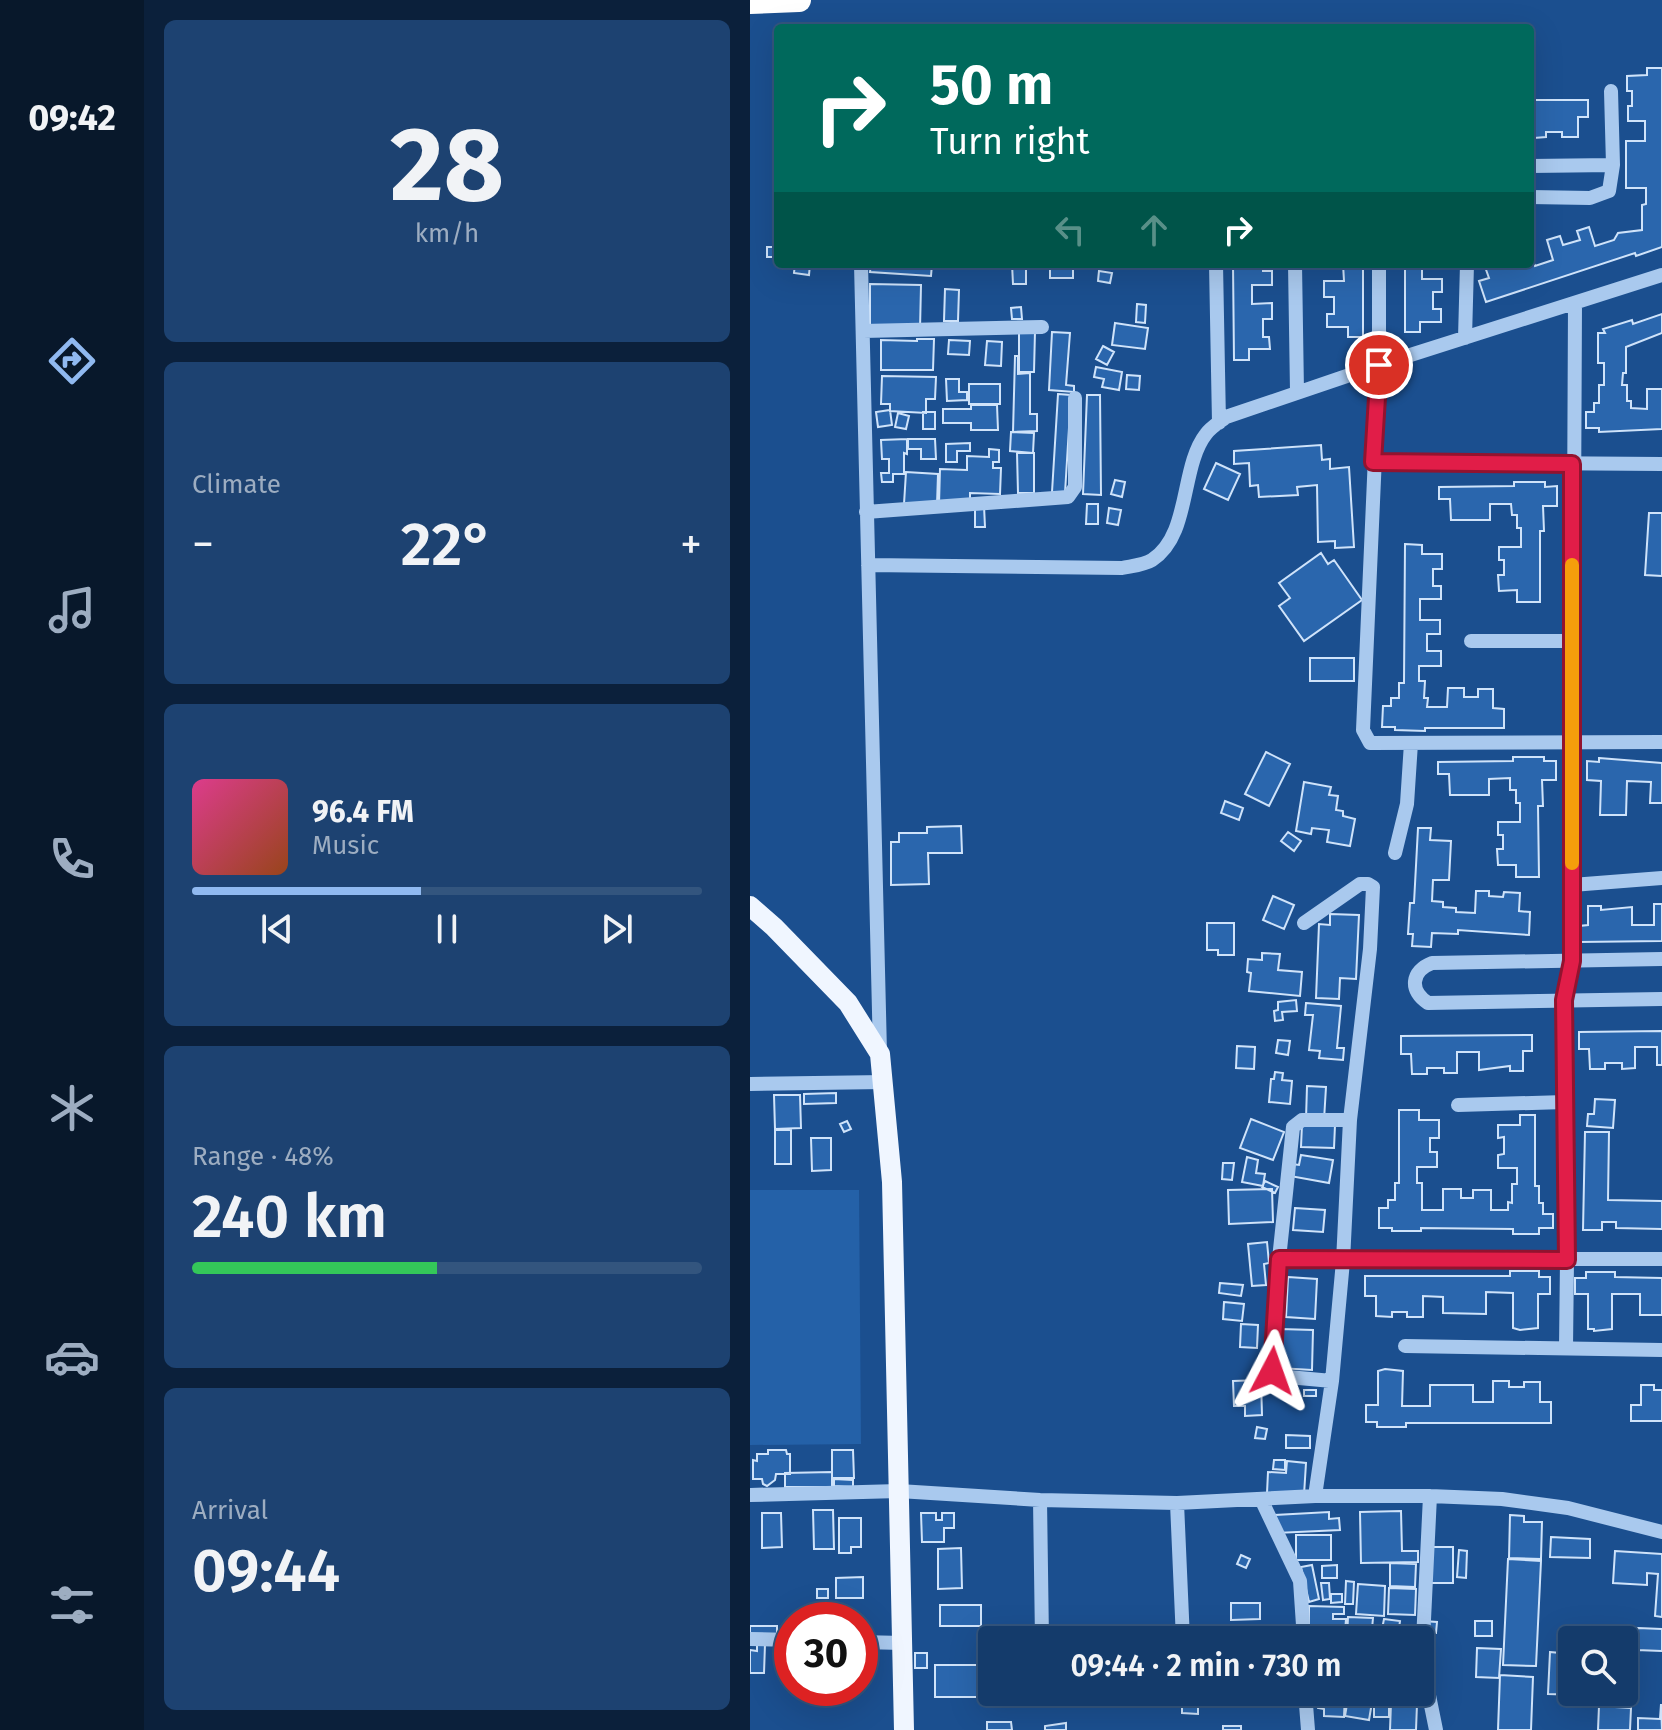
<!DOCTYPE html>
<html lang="en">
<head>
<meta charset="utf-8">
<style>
	body { margin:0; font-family:"Fira Sans",sans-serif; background:#1d4271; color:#f1f3f6; height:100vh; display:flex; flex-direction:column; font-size:30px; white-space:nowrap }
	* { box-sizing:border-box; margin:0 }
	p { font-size:26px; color:#9dadc1 }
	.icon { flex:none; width:44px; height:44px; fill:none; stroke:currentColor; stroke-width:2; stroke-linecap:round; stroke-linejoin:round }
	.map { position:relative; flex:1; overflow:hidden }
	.drawer { display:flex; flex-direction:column; gap:20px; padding:20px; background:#0b203b; width:606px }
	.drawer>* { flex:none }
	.guide { position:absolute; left:24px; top:24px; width:760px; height:244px; border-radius:8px; box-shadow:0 8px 32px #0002,0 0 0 2px #33557e; background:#00695c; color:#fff; overflow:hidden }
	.controls { position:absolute; left:808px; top:1626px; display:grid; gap:16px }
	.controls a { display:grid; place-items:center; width:80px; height:80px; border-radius:8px; background:#143b6b; box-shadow:0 8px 32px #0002,0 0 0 2px #33557e; font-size:40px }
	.speed { position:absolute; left:24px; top:1602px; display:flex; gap:16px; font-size:40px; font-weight:700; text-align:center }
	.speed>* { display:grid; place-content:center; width:104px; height:104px; border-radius:50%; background:#143b6b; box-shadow:0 8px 32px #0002,0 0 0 2px #33557e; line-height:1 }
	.speed .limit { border:12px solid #d22; background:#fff; color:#111 }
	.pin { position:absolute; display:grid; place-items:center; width:68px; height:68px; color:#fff; margin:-34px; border:4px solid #fff; border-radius:50%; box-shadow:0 2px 8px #0007 }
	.me { position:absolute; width:88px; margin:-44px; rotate:4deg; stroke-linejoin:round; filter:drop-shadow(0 0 6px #0008) }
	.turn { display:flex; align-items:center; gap:28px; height:168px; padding:0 24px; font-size:36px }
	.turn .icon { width:104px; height:104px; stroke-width:2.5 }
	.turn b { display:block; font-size:56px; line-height:68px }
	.lanes { display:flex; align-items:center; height:76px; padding:0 24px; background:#0003; justify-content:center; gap:40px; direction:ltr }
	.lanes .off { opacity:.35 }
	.big { font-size:60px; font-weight:600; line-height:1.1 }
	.drawer .tile { flex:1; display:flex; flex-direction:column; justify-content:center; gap:12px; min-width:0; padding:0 28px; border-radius:12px; background:#1d4271 }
	.drawer .dial { align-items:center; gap:0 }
	.dial b { font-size:104px; line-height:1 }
	.song { display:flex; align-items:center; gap:24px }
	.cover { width:96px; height:96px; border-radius:12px; background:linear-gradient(135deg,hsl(330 70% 55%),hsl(20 70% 35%)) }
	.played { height:8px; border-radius:4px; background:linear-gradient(90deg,#90b9f0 45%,#33557e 45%) }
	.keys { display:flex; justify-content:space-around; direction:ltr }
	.heat { display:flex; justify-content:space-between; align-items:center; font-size:44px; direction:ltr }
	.charge { height:12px; border-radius:6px; background:linear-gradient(90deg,#34c759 48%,#33557e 0) }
	.trip { position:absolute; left:228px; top:1626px; width:456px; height:80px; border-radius:8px; background:#143b6b; box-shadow:0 8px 32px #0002,0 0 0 2px #33557e; font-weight:600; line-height:80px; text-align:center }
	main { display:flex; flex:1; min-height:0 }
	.dock { display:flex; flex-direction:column; width:144px; justify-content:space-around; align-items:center; background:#08182b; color:#9dadc1 }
	.dock .icon { width:56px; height:56px }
	.dock .active { color:#90b9f0 }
	.dock b { font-size:36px; color:#f1f3f6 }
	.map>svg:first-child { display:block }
	.green { fill:#2461a8 }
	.building { fill:#2a66ad; stroke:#cfe3fa; stroke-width:2 }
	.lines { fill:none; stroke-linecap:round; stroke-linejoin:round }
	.minor { stroke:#a9c9ee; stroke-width:14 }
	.major { stroke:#f0f6ff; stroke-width:20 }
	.highway { stroke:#fff; stroke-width:24 }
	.route-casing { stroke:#92132f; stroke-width:20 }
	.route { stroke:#e11d48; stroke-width:14 }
	.slow { stroke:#f59e0b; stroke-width:14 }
</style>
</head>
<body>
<main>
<nav class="dock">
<b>09:42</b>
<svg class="icon active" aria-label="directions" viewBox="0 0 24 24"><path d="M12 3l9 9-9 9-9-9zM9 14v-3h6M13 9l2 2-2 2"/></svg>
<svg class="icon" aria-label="music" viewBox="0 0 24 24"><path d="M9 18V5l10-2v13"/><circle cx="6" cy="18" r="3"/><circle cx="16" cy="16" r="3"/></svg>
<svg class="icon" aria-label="phone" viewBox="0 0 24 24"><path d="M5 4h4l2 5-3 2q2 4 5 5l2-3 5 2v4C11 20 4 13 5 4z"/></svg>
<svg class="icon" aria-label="climate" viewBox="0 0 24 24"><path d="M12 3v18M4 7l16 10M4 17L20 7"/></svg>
<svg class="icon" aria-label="car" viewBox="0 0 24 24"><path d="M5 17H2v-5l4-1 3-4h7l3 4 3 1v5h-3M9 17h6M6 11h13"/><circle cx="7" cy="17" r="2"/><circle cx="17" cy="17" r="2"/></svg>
<svg class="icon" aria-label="filters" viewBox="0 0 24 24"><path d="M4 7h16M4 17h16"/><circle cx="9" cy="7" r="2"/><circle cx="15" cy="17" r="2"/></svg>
</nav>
<section class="drawer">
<div class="tile dial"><b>28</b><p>km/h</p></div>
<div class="tile"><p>Climate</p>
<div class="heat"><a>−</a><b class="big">22°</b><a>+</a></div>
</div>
<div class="tile">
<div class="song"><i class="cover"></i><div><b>96.4 FM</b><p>Music</p></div></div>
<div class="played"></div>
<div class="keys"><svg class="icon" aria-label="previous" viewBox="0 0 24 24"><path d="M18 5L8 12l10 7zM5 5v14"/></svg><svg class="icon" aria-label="pause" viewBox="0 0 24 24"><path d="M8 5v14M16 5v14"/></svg><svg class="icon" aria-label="next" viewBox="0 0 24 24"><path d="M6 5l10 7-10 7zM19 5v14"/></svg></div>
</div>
<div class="tile"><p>Range · 48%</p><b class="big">240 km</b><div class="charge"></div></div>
<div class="tile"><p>Arrival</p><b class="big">09:44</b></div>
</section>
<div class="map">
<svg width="912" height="1730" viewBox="0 0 912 1730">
	<rect width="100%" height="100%" fill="#1b4f8f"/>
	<path class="green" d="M0,1190H109L111,1444L0,1445Z"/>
	<path class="building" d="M897,68H912V247L886,256L885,253L736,302L729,281L739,278L734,264H780V252L785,266L803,260L797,240L810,236L813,245L830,240L827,231L839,227L845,246L864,240L868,233L892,230V205L896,204V188H876V141H895V121H878V106H882V91H877V76L897,75Z
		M780,100H838V117H828V137H812V132H796V137L784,138V118H780Z
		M17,247H28V257H17Z
		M45,264H60L59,275L44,273Z
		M121,264H182L181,276L120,272Z
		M262,264H276V284H263Z
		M300,264H323V278H300Z
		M483,264H513V271H522V285H502V304L522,303V319H513V337H519L520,349H499V360H484Z
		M593,264H613V337H598V327H577V314H584V297H574V281H594Z
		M655,264H672V279H692V292H683V309H691V322H670V332H655Z
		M349,271L362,273L360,283L348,281Z
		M120,284L171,285L170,329H120Z
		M195,289L209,290L208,321H194Z
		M387,304L396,305L395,323L386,322Z
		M271,307L272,319H262L261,308Z
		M912,314V333L876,347V373H873L872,385H877V401H881V408L897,409V389H912V429L849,432V428H836V412H844V403H849V385H854V363H848V333H855L853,329L882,320L883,324Z
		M365,323L398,328L395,349L362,345Z
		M269,331H285L284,372H269Z
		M302,332L320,333L316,385L324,386V392L299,390Z
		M167,339H184L183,370H131V340L167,341Z
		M199,340L220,341L219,355L198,354Z
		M237,341L252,342L251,366L235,365Z
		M353,346L364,352L357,365L346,359Z
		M265,356H268V374L280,373V414H287V431L263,432Z
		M346,367L372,372L369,390L352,387L354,379L344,377Z
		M377,375L390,376L389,390L376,389Z
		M132,376L186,377L185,399H176V413L140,411V404H131Z
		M196,379H209V392H217V400L197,401Z
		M219,384H250V404H219Z
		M308,394L321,395L315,493L302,492Z
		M337,395H350L351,495L333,494Z
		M221,405H247L248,430H221V423H193V409H221Z
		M140,410L142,425L128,427L126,412Z
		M173,412H185V429H173Z
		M148,413L159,416L156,429L145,427Z
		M261,432L284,433L283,453L260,451Z
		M157,439V454L154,453V474H143V482H132L131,473H139V459H132L131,440Z
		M158,439H185L186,459H171V449H158Z
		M220,443V451H207V462H196V444Z
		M571,445L572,460L580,459V469L599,467L604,547L585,548V541L568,542L567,485L547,487L548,495L509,497L508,485L500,486L499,463L484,464V451Z
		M239,449L249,450V462H243V468H251L250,494L220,493V505L189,504L190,469L217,470V456L239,457Z
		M267,453H284V493H268Z
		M466,463L490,474L478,500L454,489Z
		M156,472L188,474L187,505L154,504Z
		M365,480L375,482L372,497L361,494Z
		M764,482H795V487L807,486V506H793L794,531H790V602H767V590L749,591L748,575H754V560H749V547H771V528H767V515H762L761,504H740V520H701L700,499H689V487L764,486Z
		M337,504H348V524H336Z
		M234,506L235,527H225V507Z
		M359,508L371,510L368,525L357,523Z
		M899,513H912V576L895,575Z
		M655,544L672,545V554H692V569H683V586H691V599H670V620H690V634H677V651H691V666H669V681H675L674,698H678L677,707H697L698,688H714V697H728V689H743V708L754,709V728H675V731L645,730V727H632L633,706H641V698H649V683H654Z
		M571,553L578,564L584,560L612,600L554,641L529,606L540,598L529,583Z
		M560,658H604V681H560Z
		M516,752L540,764L519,806L495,794Z
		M763,757H794V761H806V780H792L793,806H788L789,877H766V865H748L747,849H753V835H748V822H770V803H766V790H760V778L739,779V795H700L699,774H688V762L763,761Z
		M849,758L912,763V803H900L901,782L877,781L876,815H850L851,781L837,780V761L849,762Z
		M554,782L581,787L579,795L588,796L586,810L593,811V816L605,819L600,846L577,842L579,830L562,828L561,834L546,831Z
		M475,801L493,808L489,820L471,813Z
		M211,826L212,853H178L179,884L141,885V842H149V833H177V827Z
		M668,828H681L680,840L701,841L699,880H683L682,901L693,902V907L706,908V912L725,913L726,891H739V896L753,897L754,892L770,893L769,911L780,912L779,935L708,930V934L682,933L681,947L662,946L663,934H658L660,903H664Z
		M538,832L551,841L544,851L531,841Z
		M523,896L544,905L534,929L513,920Z
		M904,904H912V941L829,942V926L838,925V906H851V910L882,907V925H904Z
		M580,914L609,915L606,979L590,978L589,999L566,998L569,924L580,925Z
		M457,923H484V955H468V950H457Z
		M512,953L530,954L528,970L552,972L550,996L499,991L501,973L497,972L498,959L512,960Z
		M546,1000L547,1011L532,1012L533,1020L525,1021L524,1011L528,1010V1002Z
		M556,1003L591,1006L587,1048H594L593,1060L569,1058L570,1051L559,1050L563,1015H555Z
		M912,1031V1065H907V1047H885V1068L872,1069V1063H855V1069H840L839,1049H829V1032Z
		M782,1035V1051H773V1071H760V1066L729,1070V1052H707V1073H694V1068H677V1074H662L661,1054H651V1036Z
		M528,1040L540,1041L538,1055L526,1053Z
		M487,1046L505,1047L504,1069L486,1068Z
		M525,1072L533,1073L532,1080L542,1081L540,1104L519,1102L521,1079H524Z
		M557,1086L576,1087L574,1120L556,1119Z
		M86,1093V1103L54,1104V1094Z
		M24,1095H50L51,1128L25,1129Z
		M845,1099L865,1100L863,1128L837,1126L838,1114H844Z
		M649,1110H669V1120H689V1138H680V1152H687V1167H667V1183H672V1210H693V1189H711V1198H723V1190H741V1210H758V1202L762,1203V1184H767V1168H748V1155L754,1154V1137L748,1138V1125H770V1115H785V1186H789V1203H793V1214H803V1228H789V1234H763V1229L671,1228V1231H642V1228H629V1208H638V1200H645V1183H649Z
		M501,1119L534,1132L523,1160L490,1148Z
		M97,1121L101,1129L94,1132L90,1124Z
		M552,1124L585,1125L584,1148L551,1147Z
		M25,1130H41V1164H25Z
		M835,1132H859L858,1200L912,1201V1229L866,1228V1222H852V1230H833Z
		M61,1138H81V1170L62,1171Z
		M551,1155L583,1160L579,1183L540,1176L542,1164L549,1165Z
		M497,1157L508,1160L506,1173L515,1174L513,1186L492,1182Z
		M473,1163H484L482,1180L472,1179Z
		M515,1181L528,1187L525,1193L512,1187Z
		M522,1189L523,1222L479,1224L478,1190Z
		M545,1208L575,1210L573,1232L543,1230Z
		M517,1242L519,1263L514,1264L516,1285L502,1286L498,1244Z
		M760,1271H789V1277H800V1294H788V1328L770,1330L763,1328V1293L736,1292V1314L693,1313V1297L673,1296V1317H657V1312H642V1317L626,1316V1296H615V1276H760Z
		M836,1272H865V1277L912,1278V1315H890V1294H862V1329L844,1331V1329H838V1294H825V1278H836Z
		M538,1277L567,1279L565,1319L536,1317Z
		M470,1283L493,1285L491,1296L469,1293Z
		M474,1302L494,1304L492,1321L473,1319Z
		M491,1324L508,1325L507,1348L490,1347Z
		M530,1329L563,1330L562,1370L529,1368Z
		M635,1369L653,1371L652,1406H680V1385H723V1402H743V1381H759V1387H774V1382H790V1402H801V1423H656V1427H627V1422H616V1405H628V1371Z
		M511,1380L512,1415L495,1416V1406H484L483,1381Z
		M891,1385H904V1390H912V1421H881V1405H891Z
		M554,1390H566V1396H554Z
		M507,1427L517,1429L515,1439L505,1438Z
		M536,1435L560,1436V1448H536Z
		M18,1450H36L37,1454H40V1474H26L25,1480L17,1486L13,1484L12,1479H3V1460L7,1461V1454H18Z
		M82,1450H103L104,1478H82Z
		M524,1460H535V1470L523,1469Z
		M537,1461L556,1463L554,1495L517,1493L518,1472L536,1473Z
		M82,1472V1487H35V1473Z
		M84,1479L103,1480V1487L84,1486Z
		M63,1510H83L84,1549H64Z
		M651,1511L652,1551H668V1562L611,1563L610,1512Z
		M579,1512V1519L589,1518L590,1530L526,1533L525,1515Z
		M12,1513H31L32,1547L12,1548Z
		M171,1513H186V1520H192V1513H204V1528H194V1542H172Z
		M760,1515L774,1516V1522H792L791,1559L759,1558Z
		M89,1518H111V1547H101V1553H89Z
		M546,1535H581V1560H546Z
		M801,1537L840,1539V1558L800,1557Z
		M679,1547H703V1583H679Z
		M211,1548L212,1588L188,1589V1549Z
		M709,1550L717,1551L716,1578L707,1577Z
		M865,1551L912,1554V1617L905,1616L908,1574L897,1573V1585L863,1583Z
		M491,1555L500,1559L496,1568L487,1564Z
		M758,1559L791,1561L786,1666L753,1665Z
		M640,1563L666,1564L665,1587L640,1586Z
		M562,1565L569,1599L559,1602L551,1567Z
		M587,1565V1578H572V1566Z
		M113,1577V1598H86V1578Z
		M596,1581L604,1582L603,1604H595Z
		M571,1583H579L580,1599L573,1600Z
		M608,1584L635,1586L634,1616L606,1614Z
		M639,1588L666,1589L665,1615L638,1614Z
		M67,1589H78V1598H67Z
		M581,1594H592V1602L581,1603Z
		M481,1603H510V1619L481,1620Z
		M190,1605H231V1626H190Z
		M559,1606L594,1607V1614H583V1619H596L595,1632L559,1631Z
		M598,1617L623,1618L622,1629H631L630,1640L597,1639Z
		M634,1619L650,1621L648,1636L631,1634Z
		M673,1621L687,1622L686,1633H673Z
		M725,1621H742V1636H725Z
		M0,1626H27V1644H15L14,1673H0V1650L7,1651V1645H0Z
		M859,1627L887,1628L886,1659L874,1658V1640H858Z
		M888,1628L912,1629V1651L887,1650Z
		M557,1634L576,1636V1640H557Z
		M30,1644H42V1670H29Z
		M727,1648L751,1649L749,1678L726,1677Z
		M800,1652L810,1653L809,1666L822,1667V1673H812V1681H822V1692H829V1695L798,1694Z
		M165,1653H177V1668H165Z
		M110,1654H113V1677H110Z
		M185,1665H235V1697H185Z
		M750,1675L783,1677L781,1730H748Z
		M395,1692H416V1700H395Z
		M432,1692H464V1706H448V1714L432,1713Z
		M569,1692L595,1693L594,1717L574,1716V1709L568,1708Z
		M599,1692L623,1696L619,1720L595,1716Z
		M613,1692H640L638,1700L613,1695Z
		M641,1703L667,1704L666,1730H640Z
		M911,1704L912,1730H888V1718L910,1719Z
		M624,1705H639V1717H624Z
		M849,1706L881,1708L880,1730H848Z
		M237,1722H261L262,1730H237Z
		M316,1723V1730H295V1726Z
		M473,1726H491V1730H473Z"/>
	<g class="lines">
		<path class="minor" d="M861,91L863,165
			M780,166L863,165L859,191L840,198L780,197
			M111,264L130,1053
			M466,264L469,423
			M545,264L547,392
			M629,264V365L613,730L620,743L912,742
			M113,331L292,327
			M715,338L717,264
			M623,462L912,464
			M116,512L318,497L325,487V398
			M118,565L372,568C381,566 394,565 402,560C441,535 430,467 456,434C461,427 470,422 476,417L629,365L912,275
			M721,641H822
			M645,853L657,804L661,743
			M822,885L912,878
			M554,923L610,884H618L623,887L620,949L600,1120L593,1261L582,1381L565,1496
			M912,959L682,963C661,971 659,991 678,1003L912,999
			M0,1084L134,1082
			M708,1105L815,1102
			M529,1259H912
			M655,1346L912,1350
			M816,1348L817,1260L814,1000L822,961L825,303
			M582,1381L527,1376L522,1371L529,1259L543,1127L552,1120H600
			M0,1495L149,1491L290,1500L427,1503L565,1496H680L752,1499L818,1508L912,1532
			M680,1496L672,1661L686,1730
			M511,1499L550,1581L554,1640
			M290,1500L292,1640
			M427,1503L433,1640
			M0,1639L42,1640
			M110,1642L153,1643
			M555,1692L558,1730"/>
		<path class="major" d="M0,906L24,927L98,1003L130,1054L142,1182L154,1730"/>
		<path class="highway" d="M0,2L49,0"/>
	</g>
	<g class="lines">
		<g class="route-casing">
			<path id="route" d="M522,1371L529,1259L817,1260L814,1000L822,961V464L623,462L629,365"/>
		</g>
		<use href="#route" class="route"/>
		<path class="slow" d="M822,863V565"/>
	</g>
</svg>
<div class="controls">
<a><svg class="icon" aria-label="search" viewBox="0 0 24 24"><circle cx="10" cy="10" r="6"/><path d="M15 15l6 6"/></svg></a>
</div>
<div class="speed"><div class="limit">30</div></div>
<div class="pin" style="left:629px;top:365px;background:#d93025"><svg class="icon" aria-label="arrive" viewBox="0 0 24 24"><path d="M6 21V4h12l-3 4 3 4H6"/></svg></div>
<svg class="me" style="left:522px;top:1371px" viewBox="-20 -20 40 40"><path d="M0-17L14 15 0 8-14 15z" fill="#e11d48" stroke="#fff" stroke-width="4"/></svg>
<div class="trip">09:44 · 2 min · 730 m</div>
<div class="guide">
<div class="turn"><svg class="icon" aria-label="right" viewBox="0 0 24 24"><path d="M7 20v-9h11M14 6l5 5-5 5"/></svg><div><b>50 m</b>Turn right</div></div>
<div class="lanes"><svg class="icon off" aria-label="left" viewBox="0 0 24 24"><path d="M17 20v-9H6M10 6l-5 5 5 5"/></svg><svg class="icon off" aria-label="ahead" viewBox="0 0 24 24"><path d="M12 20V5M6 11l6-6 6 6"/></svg><svg class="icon" aria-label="right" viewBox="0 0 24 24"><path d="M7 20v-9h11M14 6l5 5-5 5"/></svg></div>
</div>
</div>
</main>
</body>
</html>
